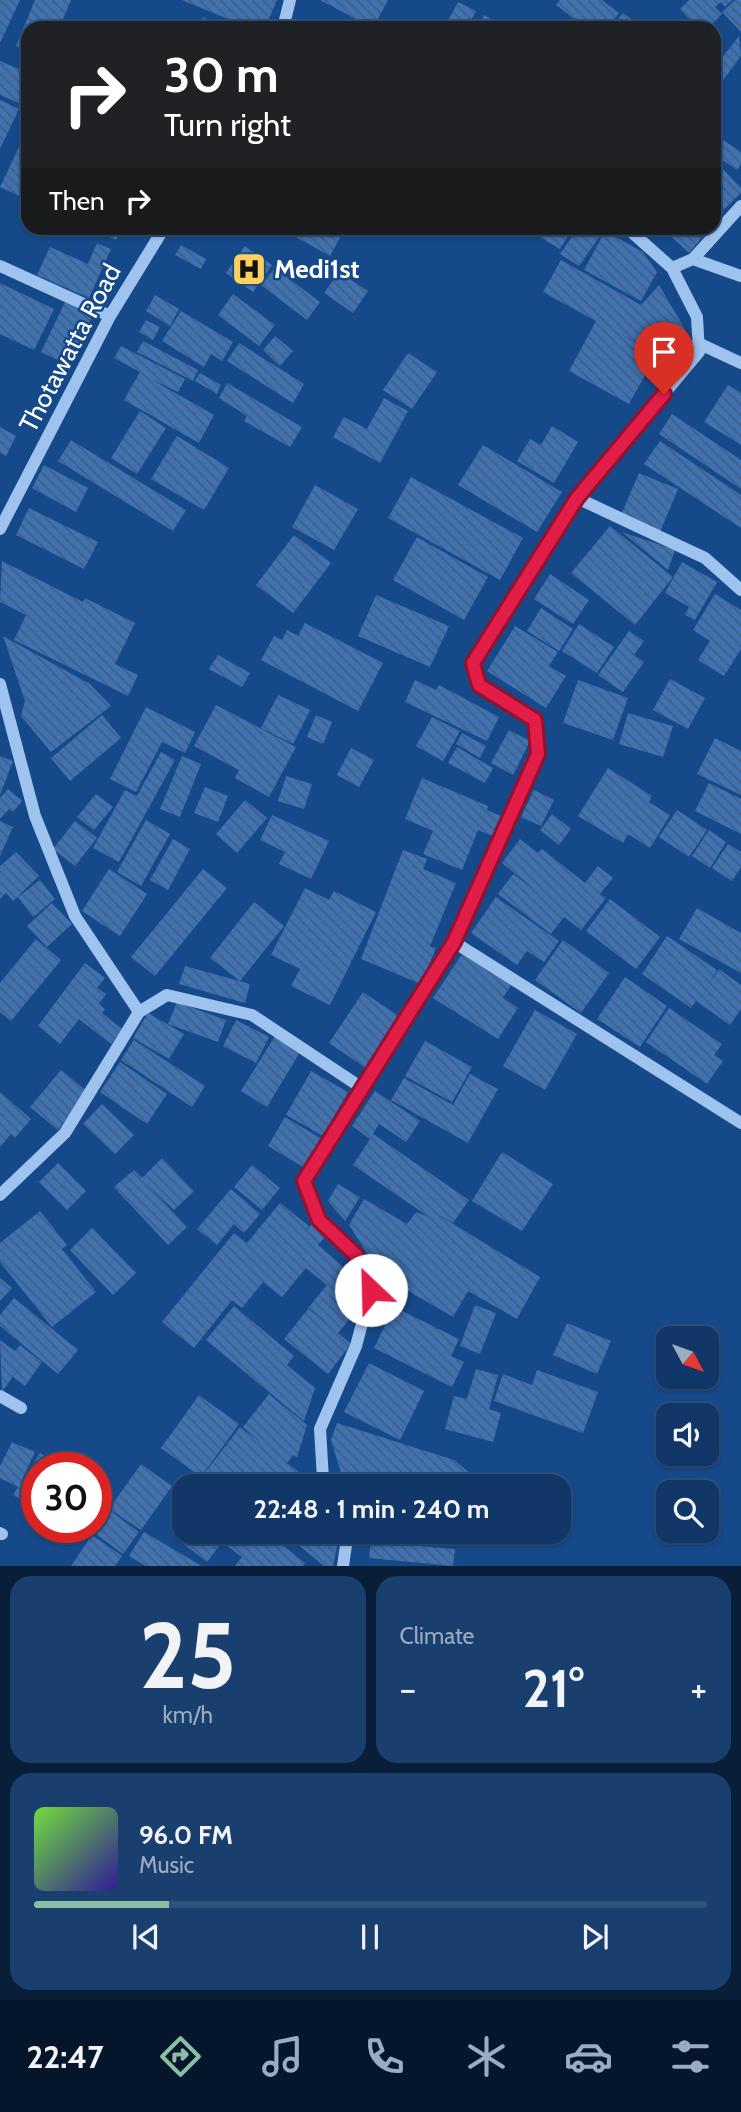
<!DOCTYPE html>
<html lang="en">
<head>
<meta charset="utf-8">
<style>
	body { margin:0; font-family:Cabin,sans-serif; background:#193f6e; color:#f1f3f6; height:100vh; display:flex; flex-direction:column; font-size:26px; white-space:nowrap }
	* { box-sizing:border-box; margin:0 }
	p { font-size:23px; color:#9cacc0 }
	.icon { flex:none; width:38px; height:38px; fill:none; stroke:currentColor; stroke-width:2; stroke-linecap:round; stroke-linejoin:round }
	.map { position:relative; height:1566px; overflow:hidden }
	.panel { display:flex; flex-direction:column; gap:10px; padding:10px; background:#091e39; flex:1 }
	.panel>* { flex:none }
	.top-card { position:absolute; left:21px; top:21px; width:700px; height:214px; border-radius:21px; box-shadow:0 2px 5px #0004,0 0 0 2px #30517c; background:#202124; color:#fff; overflow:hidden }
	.needle { width:46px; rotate:131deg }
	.controls { position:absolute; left:656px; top:1326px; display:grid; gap:14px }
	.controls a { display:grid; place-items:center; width:63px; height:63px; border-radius:14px; background:#103768; box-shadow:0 2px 5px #0004,0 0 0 2px #30517c; font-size:35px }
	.speed { position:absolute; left:21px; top:1452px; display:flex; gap:14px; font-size:35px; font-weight:700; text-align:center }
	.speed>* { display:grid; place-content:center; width:91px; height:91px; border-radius:50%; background:#103768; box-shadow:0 2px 5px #0004,0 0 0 2px #30517c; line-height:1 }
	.speed .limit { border:10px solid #d22; background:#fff; color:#111 }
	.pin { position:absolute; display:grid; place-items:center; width:60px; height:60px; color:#fff; margin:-72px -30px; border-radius:50% 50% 50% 0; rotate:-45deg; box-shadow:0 0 7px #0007 }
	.pin .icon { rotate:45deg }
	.me { position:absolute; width:77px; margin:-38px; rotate:336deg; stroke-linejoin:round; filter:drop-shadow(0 0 5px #0008) }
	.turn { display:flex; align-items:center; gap:24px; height:147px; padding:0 28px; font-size:32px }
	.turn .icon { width:91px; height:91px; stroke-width:2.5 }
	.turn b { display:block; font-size:49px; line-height:60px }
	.then { display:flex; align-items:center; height:66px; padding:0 28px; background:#0003; gap:14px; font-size:26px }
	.big { font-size:52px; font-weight:700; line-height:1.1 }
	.panel .card { flex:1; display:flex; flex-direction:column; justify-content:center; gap:10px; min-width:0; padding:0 24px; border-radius:21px; background:#193f6e }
	.panel .dial { align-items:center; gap:0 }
	.dial b { font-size:91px; line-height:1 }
	.song { display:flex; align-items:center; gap:21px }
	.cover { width:84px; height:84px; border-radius:10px; background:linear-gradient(135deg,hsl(100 70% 55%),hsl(250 70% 35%)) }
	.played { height:7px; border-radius:4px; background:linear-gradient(90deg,#8abfa5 20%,#30517c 20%) }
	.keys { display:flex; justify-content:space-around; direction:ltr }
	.heat { display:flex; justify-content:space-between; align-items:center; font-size:38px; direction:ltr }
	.panel .tiles { flex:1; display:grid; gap:10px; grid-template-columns:1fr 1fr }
	.card:last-child { grid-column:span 2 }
	.trip { position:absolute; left:172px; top:1474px; width:399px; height:70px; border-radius:21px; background:#103768; box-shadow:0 2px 5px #0004,0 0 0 2px #30517c; font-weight:700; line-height:70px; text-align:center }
	.dock { display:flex; height:112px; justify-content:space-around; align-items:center; background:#06162a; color:#9cacc0 }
	.dock .icon { width:49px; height:49px }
	.dock .current { color:#8abfa5 }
	.dock b { font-size:32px; color:#f1f3f6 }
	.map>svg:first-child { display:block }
	.building { fill:url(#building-back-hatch) }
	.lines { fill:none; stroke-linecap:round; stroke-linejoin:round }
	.minor { stroke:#9fc3ef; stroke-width:12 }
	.route-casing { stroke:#92132f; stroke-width:18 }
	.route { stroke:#e11d48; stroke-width:12 }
	.labels { text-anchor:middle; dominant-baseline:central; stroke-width:5; stroke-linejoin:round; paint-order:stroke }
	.poi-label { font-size:26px; font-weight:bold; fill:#fff; stroke:#16498a; text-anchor:start }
	.street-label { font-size:26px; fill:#fff; stroke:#16498a }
</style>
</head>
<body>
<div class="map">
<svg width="741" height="1566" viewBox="0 0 741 1566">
	<defs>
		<pattern id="building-back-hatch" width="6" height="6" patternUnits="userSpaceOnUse" patternTransform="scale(1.75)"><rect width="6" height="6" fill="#3e72b3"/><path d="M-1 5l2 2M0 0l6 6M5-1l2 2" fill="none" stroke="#465d7a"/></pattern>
	</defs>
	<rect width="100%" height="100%" fill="#16498a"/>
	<path class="building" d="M0,0H20L0,43Z
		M35,0H71L59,28H28V51L16,46Z
		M182,0H277L265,28H250Z
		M320,0H388L373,28Z
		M560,0H602L619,13L607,28H586L556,5Z
		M689,0H732L725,7L721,2L715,7L722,14L708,28H698L680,9Z
		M735,0H741V32L722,12Z
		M458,2L476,11L467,28H444Z
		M623,13L641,26L639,28H611Z
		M484,15L508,28H477Z
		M203,17L226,28H198Z
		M739,36L741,56L714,92V68Z
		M0,61L28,73V107L0,95Z
		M0,100L19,109L0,149Z
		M714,134L741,152V164L737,170L714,154Z
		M20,145L28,149V200L0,187Z
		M714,160L741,188V193L714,219Z
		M89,228H122L116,240Z
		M290,228H330L342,234L330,256L287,232Z
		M525,228H573L560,249Z
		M578,228H594L602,233L579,266L560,254Z
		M662,228H710L689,253Z
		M605,231L643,252L657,272L641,301L584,270Z
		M97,243L111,249L89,298L37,275L50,247L88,264Z
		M181,245L206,259L201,269L175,255Z
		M245,246L272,265L253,292L226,273Z
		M561,260L641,305L659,285L692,341L678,366L614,330L656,355L629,404L569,371L596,321L543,292Z
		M275,268L320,302L307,320L261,285Z
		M339,272L368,291L353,313L324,293Z
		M0,283L54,309L34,350L0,334Z
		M233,294L275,325L259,346L218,315Z
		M155,295L179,309L170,326L146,311Z
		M65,302L93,315L68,365L41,352Z
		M181,311L233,342L222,361L211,354L204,367L162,341Z
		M146,320L160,327L153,340L139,332Z
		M275,336L293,351L280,366L263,350Z
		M143,341L198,370L193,381L137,352Z
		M239,343L304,384L293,403L227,361Z
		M121,346L185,379L178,392L149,378L214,415L199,443L124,400L140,372L114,358Z
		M408,353L437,372L412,409L383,390Z
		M200,373L221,385L217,394L195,381Z
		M227,383L302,427L290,447L244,421L247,416L219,398Z
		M728,385L741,393V445L704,422Z
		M384,398L408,411L380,463L333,437L344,417L367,429Z
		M140,411L166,428L137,474L111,458Z
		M672,414L741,460V489L659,434Z
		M552,426L578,442L554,483L517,461L530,439L541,445Z
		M0,427L16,436L6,456L0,453Z
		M177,436L229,468L204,510L151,479Z
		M71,440L186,510L173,531L58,461Z
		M660,441L741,495V528L644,464Z
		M483,445L562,492L537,532L458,485Z
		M44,465L88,488L76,512L32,488Z
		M639,473L678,489L660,532L621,515Z
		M411,477L523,538L500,580L388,518Z
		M315,485L358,509L334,550L292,527Z
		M29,508L98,542L84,569L16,535Z
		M610,526L673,577L635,625L571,573Z
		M622,532L675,550L668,570Z
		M294,535L331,563L293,613L256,585Z
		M417,537L488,577L464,620L393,580Z
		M2,561L83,602L85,598L135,623L115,664L138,675L128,696L14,640L26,615L0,602Z
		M682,562L717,582L695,620L685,615L689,607L665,593Z
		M550,574L589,600L573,624L534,599Z
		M715,594L741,610V649L724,676L698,660L710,641L693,630Z
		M376,595L449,626L430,667L358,636Z
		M541,608L573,629L559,651L527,631Z
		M305,623L383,663L358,711L261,660L274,636L282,640L287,630L298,636Z
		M579,624L614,647L597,673L562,651Z
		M515,626L558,652L549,666L566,676L546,708L487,671Z
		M629,631L644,641L634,655L644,662L623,692L598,675Z
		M3,636L90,684L111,706L51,752L21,716L25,701Z
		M218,655L250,673L242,687L209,669Z
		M670,679L705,698L688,729L653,710Z
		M415,680L436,690L439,685L499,717L487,741L405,702Z
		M578,680L628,698L613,740L563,723Z
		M278,695L310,710L293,744L261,728Z
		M216,705L296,747L269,797L235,778L239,770L194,746Z
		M146,707L195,732L185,753L162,742L136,792L110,779Z
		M628,713L673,726L663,757L619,744Z
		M102,715L121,738L70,781L51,758Z
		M316,715L332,722L323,744L307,737Z
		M432,717L460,731L443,761L416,746Z
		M509,730L530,741L513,775L491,763Z
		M462,733L486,746L480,758L456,744Z
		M715,738L741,751V795L697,774Z
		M457,747L493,768L485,783L448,763Z
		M351,748L374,760L359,787L337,775Z
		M161,752L175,760L119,862L93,848L125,790L137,796Z
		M0,756L13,761L0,795Z
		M182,756L201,764L180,817L160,809Z
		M608,768L652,796L649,802L670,815L650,848L628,834L623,843L578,816Z
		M286,776L312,784L304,809L278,801Z
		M422,778L488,806L487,810L501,816L493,836L478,830L462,870L423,854L433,831L405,819Z
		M709,783L741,799V834L695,811Z
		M205,787L228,796L218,822L194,813Z
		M8,789L22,801L13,812L9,809L0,819V798Z
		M534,790L554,800L541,826L521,817Z
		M96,794L113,807L94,830L77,817Z
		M245,800L267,818L237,853L216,834Z
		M677,810L707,830L689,857L659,837Z
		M552,814L571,829L559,845L540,830Z
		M272,815L329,841L311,879L279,864L285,852L260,840Z
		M146,820L170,834L141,886L117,872Z
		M0,821L13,827L0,856Z
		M75,821L97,838L75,866L53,849Z
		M709,830L726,842L710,868L692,856Z
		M173,839L190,849L168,890L150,880Z
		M520,839L538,853L542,849L585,883L598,866L613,878L600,894L606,898L581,930L564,917L551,934L498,894L513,874L534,889L502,863Z
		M728,844L741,852V867L732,881L712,868Z
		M403,850L427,859L423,869L456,883L430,946L436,948L421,984L361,959Z
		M16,852L39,876L13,901L6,893L0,899V866Z
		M109,869L147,894L120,936L82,911Z
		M203,869L227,888L155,976L131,957Z
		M40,880L55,899L33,917L18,897Z
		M305,888L329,900L334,891L376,912L330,1005L291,986L300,969L271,955Z
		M496,897L559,941L544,962L527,951L517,965L471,933Z
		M610,899L660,937L636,969L586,931Z
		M254,902L284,926L240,981L210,958Z
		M52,903L72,924L47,947L27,926Z
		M697,908L741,933V973L679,939Z
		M667,936L717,970L709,983L719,969L741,985V1009L730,1025L696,1001L691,1008L642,974Z
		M36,939L61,960L11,1021L0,1012V983Z
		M563,940L609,973L581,1013L535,980Z
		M462,954L511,985L503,998L518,1008L498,1039L433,998Z
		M85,963L105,978L97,988L106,994L99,1004L105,1009L102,1013L122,1029L111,1044L79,1019L60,1044L38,1026Z
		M185,966L250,984L245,1003L179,984Z
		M625,977L667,1006L640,1047L597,1019Z
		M363,992L400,1017L366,1068L329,1043Z
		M177,1002L226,1020L218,1042L168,1024Z
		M669,1008L722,1044L714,1055L723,1061L707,1084L646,1042Z
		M535,1010L577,1034L545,1090L503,1066Z
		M148,1013L184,1034L169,1059L133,1038Z
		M236,1020L269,1037L256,1063L223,1046Z
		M275,1036L300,1052L267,1107L241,1091Z
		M134,1040L205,1086L192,1107L121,1060Z
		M425,1041L472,1067L452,1102L405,1076Z
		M120,1062L167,1094L147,1124L100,1092Z
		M61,1070L88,1092L58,1130L30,1107Z
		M311,1071L348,1092L323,1136L286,1115Z
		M470,1074L498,1089L468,1143L391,1100L404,1078L453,1105Z
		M375,1091L420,1121L406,1142L379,1124L373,1134L469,1200L453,1223L432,1211L540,1277L517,1319L468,1291L453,1317L398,1285L374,1264L349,1225L364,1199L407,1224L416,1212L429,1217L353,1165L370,1139L352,1126Z
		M0,1092L31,1119L15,1138L11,1134L0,1147Z
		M102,1104L134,1135L115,1154L83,1124Z
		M285,1117L322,1139L305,1168L268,1146Z
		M502,1152L553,1184L522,1231L472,1201Z
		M162,1158L194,1191L174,1210L149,1186L187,1227L168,1245L114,1187L134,1170L142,1178Z
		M58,1163L86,1191L67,1210L39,1182Z
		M252,1165L280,1188L262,1210L234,1187Z
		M338,1184L360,1197L345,1221L328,1201Z
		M231,1189L260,1214L244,1233L234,1224L217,1245L197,1229Z
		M280,1203L309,1226L304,1233L312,1224L326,1236L318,1245L355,1277L354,1314L338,1333L351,1344L328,1374L284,1339L308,1309L333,1328L308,1308L327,1285L306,1268L282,1297L263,1282L242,1308L232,1300L194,1348L162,1322L234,1233L247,1243Z
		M40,1211L67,1245L62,1249L96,1292L52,1327L0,1262V1243Z
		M92,1228L136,1273L113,1295L70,1250Z
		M0,1278L12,1288L0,1301Z
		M14,1298L78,1350L58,1374L0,1326V1315Z
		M475,1305L496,1313L480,1354L460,1346Z
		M234,1306L294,1356L287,1365L315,1388L304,1421L206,1340Z
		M394,1307L459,1339L451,1356L464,1362L452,1387L374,1348Z
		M567,1323L611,1341L597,1374L553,1355Z
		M0,1340L15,1351L20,1345L42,1362L25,1386L13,1377L26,1358L2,1392Z
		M369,1363L424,1391L400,1440L344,1412Z
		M476,1369L498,1375L489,1409L501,1413L493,1442L445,1429L454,1396L467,1399Z
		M537,1370L598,1392L583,1433L494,1401L503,1374L532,1385Z
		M269,1394L307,1425L297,1457L293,1455L287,1463L311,1481L308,1486H211L201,1478L240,1427L263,1444L243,1427Z
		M199,1395L239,1424L201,1477L161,1448Z
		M337,1423L454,1460L485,1486H345L331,1440Z
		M12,1442L35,1452L19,1486L40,1453L64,1468H37V1510L13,1495L18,1487L0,1478V1466Z
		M141,1464L172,1486L141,1530L109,1509Z
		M109,1510L139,1532L123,1554L93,1532Z
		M54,1528H86L76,1543Z
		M184,1528V1531H265L305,1563L303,1566H235L242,1557L222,1542L207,1562L176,1538Z
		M287,1531H337L339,1538L333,1566H324L285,1534Z
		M372,1531H422L420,1546L455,1549L453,1566L369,1558Z
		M439,1531H484L483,1536Z
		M144,1532L202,1566H146L129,1556Z
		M92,1535L122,1556L115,1566H71Z"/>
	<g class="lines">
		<path class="minor" d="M283,28L290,0
			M693,259L741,276
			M0,266L110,316
			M672,268L693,259L741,206
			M698,343L741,363
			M577,498L705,558L741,590
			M0,529L110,316L164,228
			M0,684L35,816L75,916L139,1012L65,1133L0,1195
			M454,942L741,1123
			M139,1012L167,995L252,1015L362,1088
			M0,1396L21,1408
			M327,1486L323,1479L320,1429L356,1346L371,1290L356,1255L319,1220L305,1181L454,942L539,754L535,720L479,685L473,663L577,498L699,352L697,317L672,268L627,228
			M0,1533L2,1534
			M343,1566L348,1531"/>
	</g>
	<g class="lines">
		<g class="route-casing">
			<path id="route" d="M371,1290L356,1255L319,1220L304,1181L454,942L538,754L535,720L479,685L473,663L577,498L664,394"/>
		</g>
		<use href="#route" class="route"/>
	</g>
	<defs>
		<g id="hospital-square" transform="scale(1.75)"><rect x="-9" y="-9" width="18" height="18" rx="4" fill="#ffd05c" stroke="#16498a"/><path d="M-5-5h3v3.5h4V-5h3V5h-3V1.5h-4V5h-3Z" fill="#111"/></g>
	</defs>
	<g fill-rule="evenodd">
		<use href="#hospital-square" x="249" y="269"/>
	</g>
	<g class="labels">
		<g class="poi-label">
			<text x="274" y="269">Medi1st</text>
		</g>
		<g class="street-label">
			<text transform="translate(70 348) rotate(-62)">Thotawatta Road</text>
		</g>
	</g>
</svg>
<div class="controls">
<a><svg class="needle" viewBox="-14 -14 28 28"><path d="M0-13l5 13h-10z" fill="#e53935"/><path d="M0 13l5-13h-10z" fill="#9cacc0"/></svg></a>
<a><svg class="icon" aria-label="sound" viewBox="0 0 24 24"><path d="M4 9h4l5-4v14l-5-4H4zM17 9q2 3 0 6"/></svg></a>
<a><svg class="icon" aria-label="search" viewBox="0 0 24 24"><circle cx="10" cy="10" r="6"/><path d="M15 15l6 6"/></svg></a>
</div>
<div class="speed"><div class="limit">30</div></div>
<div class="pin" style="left:664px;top:394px;background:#d93025"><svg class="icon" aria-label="arrive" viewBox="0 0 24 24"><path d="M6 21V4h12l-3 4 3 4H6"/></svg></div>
<svg class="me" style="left:371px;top:1290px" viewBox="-20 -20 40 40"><circle r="19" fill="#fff"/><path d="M0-13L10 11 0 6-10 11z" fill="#e11d48"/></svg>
<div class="trip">22:48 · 1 min · 240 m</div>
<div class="top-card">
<div class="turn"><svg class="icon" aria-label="right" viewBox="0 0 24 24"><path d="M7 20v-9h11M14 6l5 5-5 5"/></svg><div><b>30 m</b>Turn right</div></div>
<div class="then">Then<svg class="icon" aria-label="right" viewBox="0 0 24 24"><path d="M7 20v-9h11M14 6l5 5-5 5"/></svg></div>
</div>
</div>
<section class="panel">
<div class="tiles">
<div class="card dial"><b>25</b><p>km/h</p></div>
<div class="card"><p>Climate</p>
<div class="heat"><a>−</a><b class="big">21°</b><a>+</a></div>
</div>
<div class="card">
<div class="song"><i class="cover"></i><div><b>96.0 FM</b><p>Music</p></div></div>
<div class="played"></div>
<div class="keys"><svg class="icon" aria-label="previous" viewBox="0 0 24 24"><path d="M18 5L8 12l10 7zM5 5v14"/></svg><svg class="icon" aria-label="pause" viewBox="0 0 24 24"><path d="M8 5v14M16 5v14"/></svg><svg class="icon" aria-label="next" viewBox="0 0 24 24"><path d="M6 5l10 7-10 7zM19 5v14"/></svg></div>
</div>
</div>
</section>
<nav class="dock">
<b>22:47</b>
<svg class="icon current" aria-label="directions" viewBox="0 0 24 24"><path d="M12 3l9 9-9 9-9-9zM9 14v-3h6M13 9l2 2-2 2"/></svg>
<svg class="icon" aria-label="music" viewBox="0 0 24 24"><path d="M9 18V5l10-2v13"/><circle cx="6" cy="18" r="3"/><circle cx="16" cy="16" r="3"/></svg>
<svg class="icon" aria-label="phone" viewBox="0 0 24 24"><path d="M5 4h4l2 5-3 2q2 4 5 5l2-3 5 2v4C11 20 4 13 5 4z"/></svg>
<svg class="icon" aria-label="climate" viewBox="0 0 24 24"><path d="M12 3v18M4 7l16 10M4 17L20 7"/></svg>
<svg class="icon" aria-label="car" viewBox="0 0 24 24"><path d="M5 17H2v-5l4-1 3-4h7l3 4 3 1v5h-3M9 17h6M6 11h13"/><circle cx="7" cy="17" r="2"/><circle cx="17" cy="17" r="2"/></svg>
<svg class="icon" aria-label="filters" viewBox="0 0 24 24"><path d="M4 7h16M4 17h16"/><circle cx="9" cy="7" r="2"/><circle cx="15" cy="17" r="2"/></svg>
</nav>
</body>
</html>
